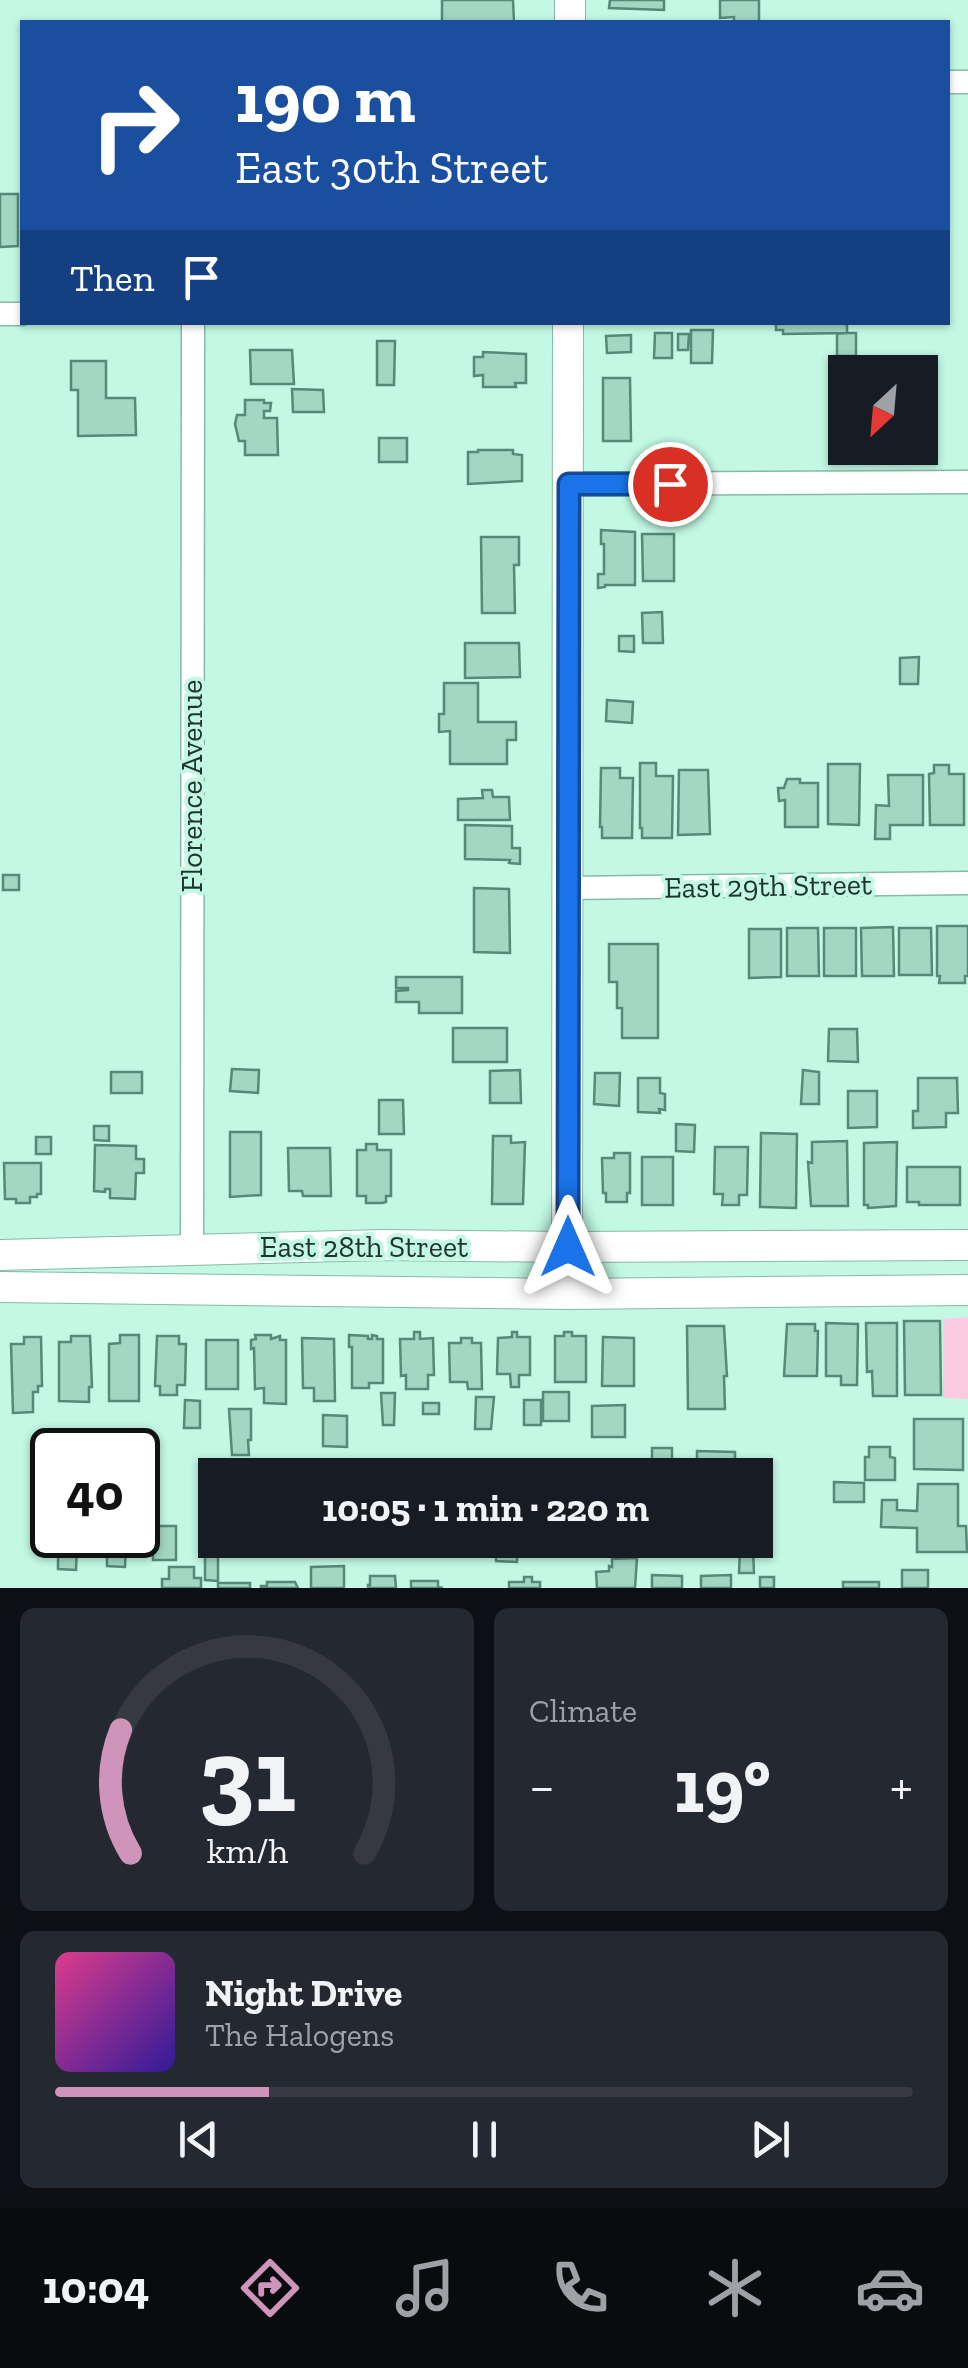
<!DOCTYPE html>
<html lang="en">
<head>
<meta charset="utf-8">
<style>
	body { margin:0; font-family:"Zilla Slab",serif; background:#242831; color:#f1f3f6; height:100vh; display:flex; flex-direction:column; font-size:38px; white-space:nowrap }
	* { box-sizing:border-box; margin:0 }
	p { font-size:32px; color:#9ea1a6 }
	.icon { flex:none; width:55px; height:55px; fill:none; stroke:currentColor; stroke-width:2; stroke-linecap:round; stroke-linejoin:round }
	.map { position:relative; height:1588px; overflow:hidden }
	.drawer { display:flex; flex-direction:column; gap:20px; padding:20px; background:#0d0f14; flex:1 }
	.drawer>* { flex:none }
	.guide { position:absolute; left:20px; top:20px; width:930px; height:305px; border-radius:0px; box-shadow:0 2px 8px #0004; background:#1a4fa0; color:#fff; overflow:hidden }
	.needle { width:65px; rotate:206deg }
	.tools { position:absolute; left:828px; top:355px; display:grid; gap:20px }
	.tools a { display:grid; place-items:center; width:110px; height:110px; border-radius:0px; background:#171b24; box-shadow:0 2px 8px #0004; font-size:50px }
	.speed { position:absolute; left:30px; top:1428px; display:flex; gap:20px; font-size:50px; font-weight:700; text-align:center }
	.speed>* { display:grid; place-content:center; width:130px; height:130px; border-radius:50%; background:#171b24; box-shadow:0 2px 8px #0004; line-height:1 }
	.speed .limit { border:5px solid #111; border-radius:15px; background:#fff; color:#111 }
	.pin { position:absolute; display:grid; place-items:center; width:85px; height:85px; color:#fff; margin:-42px; border:5px solid #fff; border-radius:50%; box-shadow:0 2px 10px #0007 }
	.me { position:absolute; width:110px; margin:-55px; rotate:0deg; stroke-linejoin:round; filter:drop-shadow(0 0 8px #0008) }
	.turn { display:flex; align-items:center; gap:35px; height:210px; padding:0 50px; font-size:45px }
	.turn .icon { width:130px; height:130px; stroke-width:2.5 }
	.turn b { display:block; font-size:70px; line-height:85px }
	.then { display:flex; align-items:center; height:95px; padding:0 50px; background:#0003; gap:20px; font-size:38px }
	.big { font-size:75px; font-weight:700; line-height:1.1 }
	.drawer .tile { flex:1; display:flex; flex-direction:column; justify-content:center; gap:15px; min-width:0; padding:0 35px; border-radius:15px; background:#242831 }
	.drawer .dial { align-items:center; gap:0 }
	.dial svg { height:260px; overflow:visible; fill:none; stroke:#363941; stroke-width:7; stroke-linecap:round; text-anchor:middle }
	.dial text { fill:#f1f3f6; stroke:none }
	.song { display:flex; align-items:center; gap:30px }
	.cover { width:120px; height:120px; border-radius:15px; background:linear-gradient(135deg,hsl(330 70% 55%),hsl(250 70% 35%)) }
	.played { height:10px; border-radius:5px; background:linear-gradient(90deg,#ce94b9 25%,#363941 25%) }
	.keys { display:flex; justify-content:space-around; direction:ltr }
	.heat { display:flex; justify-content:space-between; align-items:center; font-size:55px; direction:ltr }
	.drawer .tiles { flex:1; display:grid; gap:20px; grid-template-columns:1fr 1fr }
	.tile:last-child { grid-column:span 2 }
	.trip { position:absolute; left:198px; top:1458px; width:575px; height:100px; border-radius:0px; background:#171b24; box-shadow:0 2px 8px #0004; font-weight:700; line-height:100px; text-align:center }
	.dock { display:flex; height:160px; justify-content:space-around; align-items:center; background:#090b0e; color:#9ea1a6 }
	.dock .icon { width:70px; height:70px }
	.dock .on { color:#ce94b9 }
	.dock b { font-size:45px; color:#f1f3f6 }
	.map>svg:first-child { display:block }
	.green { fill:#fdcbe1 }
	.building { fill:#a2d7c3; stroke:#568977; stroke-width:2.5 }
	.lines { fill:none; stroke-linecap:round; stroke-linejoin:round }
	.minor-casing { stroke:#86baa7; stroke-width:25 }
	.tertiary-casing { stroke:#86baa7; stroke-width:32 }
	.minor { stroke:#fff; stroke-width:22 }
	.tertiary { stroke:#fff; stroke-width:30 }
	.route-casing { stroke:#114b97; stroke-width:25 }
	.route { stroke:#1a73e8; stroke-width:18 }
	.labels { text-anchor:middle; dominant-baseline:central; stroke-width:8; stroke-linejoin:round; paint-order:stroke }
	.street-label { font-size:30px; fill:#1f342d; stroke:#c2f8e4 }
</style>
</head>
<body>
<div class="map">
<svg width="968" height="1588" viewBox="0 0 968 1588">
	<rect width="100%" height="100%" fill="#c2f8e4"/>
	<path class="green" d="M968,1317V1399L943,1398V1319Z"/>
	<path class="building" d="M442,0H513L514,22H442Z
		M610,0H664V10L609,8Z
		M720,0H759V22H734V17L720,18Z
		M0,194H18V246L0,247Z
		M776,322H847V333L783,334V330H776Z
		M691,330H713L712,363H691Z
		M655,333H672V358H654Z
		M847,333H856V356H837V334Z
		M678,334H689L688,350H678Z
		M631,335V352L607,353L606,336Z
		M377,341H395L394,385H377Z
		M250,350H292L294,384H251Z
		M483,352L526,354V383H515L516,387H483V375L474,376V357H483Z
		M71,361H106V398H135L136,435L78,436V390H71Z
		M603,378H630L631,441H603Z
		M292,389L323,390L324,412H293Z
		M245,400H264V403H271L270,411H264V418H277L278,455H245V441H239L235,424L237,415H245Z
		M379,438H407V462H379Z
		M478,450H513V454L522,455V481L468,484V452H478Z
		M601,530L635,532V585H605V587L598,588V574H604V544H601Z
		M642,534H674V581H643Z
		M481,537H519V565H514L515,613H482Z
		M662,612L663,643H643L642,613Z
		M619,636H634V652L619,651Z
		M465,643H519L520,677L465,678Z
		M919,657L918,684H900V658Z
		M444,683H478V722H516V740H507V764H450V731L439,732V714H444Z
		M607,700L633,702L632,723L606,721Z
		M640,763H656V776H673L672,838H642V828H640Z
		M828,764H860L859,825L828,824Z
		M934,765H949V774H964V825H930L929,774L934,773Z
		M601,768H620V778H633L632,838H602V827H600Z
		M679,770H708L710,834L678,835Z
		M888,775H923V825H890V839H875L876,805L889,806Z
		M787,779H800V783H818V827H785V800L779,801L778,788H784Z
		M482,790H492L493,797H509L510,820H458V799L483,798Z
		M465,825L512,826V848H520V864L509,863L510,860L465,859Z
		M3,875H19V890H3Z
		M474,888L509,889L510,953L474,952Z
		M937,926H968V976H965V983H939L940,976H937Z
		M893,927L894,976H862L861,928Z
		M787,928H818L819,976H787Z
		M824,928H856V976H824Z
		M899,928H931L932,975H899Z
		M749,929H781V977L749,978Z
		M609,944H658V1038H622V1008H617V982H609Z
		M396,977H462V1013H419V1002H396V991L408,990V988H396Z
		M453,1028H507V1062H453Z
		M829,1029H857L858,1062L828,1061Z
		M232,1069L259,1070L258,1093L230,1091Z
		M520,1070L521,1103H490V1071Z
		M803,1070L819,1072V1104H801Z
		M111,1072H142V1093H111Z
		M595,1073H620L619,1106L594,1104Z
		M638,1078H660V1093L665,1094V1110L659,1109L660,1113L638,1112Z
		M918,1078H957L958,1113H946V1127L913,1128V1111H918Z
		M848,1091H877V1127L848,1128Z
		M379,1100H403L404,1134H379Z
		M676,1124L695,1125L694,1152L676,1151Z
		M94,1126H109V1141L94,1140Z
		M230,1132H261V1195L230,1197Z
		M761,1133L797,1134L796,1208L760,1207Z
		M493,1136H511V1143L525,1142L523,1204H492Z
		M36,1137H51V1154H36Z
		M847,1141L848,1206H811L808,1162L812,1163V1142Z
		M897,1142L896,1206L868,1208V1205H864V1143Z
		M366,1144H377V1150H391V1196H386V1202L382,1203H366V1196H357V1150H366Z
		M95,1145L136,1146V1159H144V1173H136L135,1199L110,1198V1189H105V1192L94,1191Z
		M715,1147H748L747,1195H739V1205H722L723,1194H714Z
		M288,1148H330L331,1196H303L302,1191H289Z
		M614,1153H630V1193H627V1202H606V1193H603L602,1158H614Z
		M642,1157H673V1205H642Z
		M4,1163H41V1194H37V1197H30V1203H16V1199H5Z
		M907,1167H960V1205H919V1202H907Z
		M904,1321H940L941,1395H905Z
		M826,1323L858,1324L857,1385H841V1376H826Z
		M866,1323H897V1396H873L872,1371L867,1372Z
		M787,1324H815V1331H818L817,1376H784Z
		M687,1326H724L727,1376H724L725,1409H688Z
		M414,1332H420V1339L433,1338L434,1375H428V1389H406V1375L401,1376L400,1339H414Z
		M512,1332H517V1337H530V1375H519V1387H511L510,1374H497L498,1338L512,1337Z
		M564,1332H572V1336H586V1382H555V1336H564Z
		M120,1335H139V1401H109V1344L120,1343Z
		M255,1335H271V1339L280,1336V1340H286V1404L264,1403V1388L255,1389L254,1348L251,1349V1340L256,1339Z
		M349,1335L368,1336V1339H372V1335L377,1336V1339H383V1383H369V1388H352V1347H349Z
		M71,1336H90L92,1387H89V1402L59,1401V1342H71Z
		M157,1336H179V1344H186L185,1385H177V1395H160V1386H155Z
		M24,1337H41L42,1386H38V1392H33V1412L13,1413L11,1344H24Z
		M603,1337L634,1338V1386H602Z
		M302,1338L334,1339L335,1401H314V1388H303Z
		M461,1338H472V1343H481L482,1389H468L467,1382H450L449,1343H461Z
		M206,1340H238V1389H206Z
		M543,1392H569V1421H543Z
		M381,1393H395L394,1425H383Z
		M476,1397H494L491,1429H475Z
		M185,1400L200,1401V1428H184Z
		M524,1400H541V1425H524Z
		M423,1403H439V1414H423Z
		M625,1405V1437H592V1406Z
		M229,1409H251V1440H248L249,1455H232Z
		M323,1415L347,1416V1447L323,1446Z
		M914,1419H963V1470L914,1469Z
		M869,1447H890V1457L895,1458V1480H865V1457H869Z
		M652,1448H672V1462L652,1461Z
		M697,1451L735,1452V1475H697Z
		M834,1482L864,1483V1502H834Z
		M918,1484H958V1526H966L967,1552H917V1528L881,1527L882,1500H897V1510L917,1511Z
		M152,1526H176V1560H153Z
		M496,1540H518L517,1562L496,1561Z
		M107,1541L126,1542L125,1567L107,1566Z
		M58,1544L77,1545L76,1570L58,1569Z
		M740,1548H753L754,1573H739Z
		M205,1553H218V1581L205,1580Z
		M637,1558L635,1588H597L596,1572L609,1571V1566L612,1567V1559Z
		M344,1566V1588H311V1567Z
		M169,1567H194V1578H201V1588H162V1579H169Z
		M902,1570H928V1588H902Z
		M652,1575L682,1576V1588H652Z
		M731,1575V1588H701V1576Z
		M370,1576H395L396,1588H368V1585H370Z
		M524,1577H532V1582H540V1588H509V1582H524Z
		M760,1577H774V1588H760Z
		M411,1581H438V1587L443,1588H411Z
		M267,1582H295L298,1588H261V1586H267Z
		M843,1582H879V1588H843Z
		M218,1583H250V1588H218Z"/>
	<g class="lines">
		<g class="minor-casing">
			<path id="minor" d="M948,82H968
				M0,314H22
				M569,484L968,482
				M568,888L968,883
				M192,1249L193,322"/>
		</g>
		<g class="tertiary-casing">
			<path id="tertiary" d="M570,22V0
				M0,1255L382,1245L567,1247L968,1245
				M0,1287L567,1294L968,1290
				M567,1294L568,322"/>
		</g>
		<use href="#minor" class="minor"/>
		<use href="#tertiary" class="tertiary"/>
	</g>
	<g class="lines">
		<g class="route-casing">
			<path id="route" d="M568,1247L569,484H670"/>
		</g>
		<use href="#route" class="route"/>
	</g>
	<g class="labels">
		<g class="street-label">
			<text transform="translate(192 786) rotate(-90)">Florence Avenue</text>
			<text transform="translate(768 886) rotate(-1)">East 29th Street</text>
			<text x="364" y="1247">East 28th Street</text>
		</g>
	</g>
</svg>
<div class="tools">
<a><svg class="needle" viewBox="-14 -14 28 28"><path d="M0-13l5 13h-10z" fill="#e53935"/><path d="M0 13l5-13h-10z" fill="#9ea1a6"/></svg></a>
</div>
<div class="speed"><div class="limit">40</div></div>
<div class="pin" style="left:670px;top:484px;background:#d93025"><svg class="icon" aria-label="arrive" viewBox="0 0 24 24"><path d="M6 21V4h12l-3 4 3 4H6"/></svg></div>
<svg class="me" style="left:568px;top:1247px" viewBox="-20 -20 40 40"><path d="M0-17L14 15 0 8-14 15z" fill="#1a73e8" stroke="#fff" stroke-width="4"/></svg>
<div class="trip">10:05 · 1 min · 220 m</div>
<div class="guide">
<div class="turn"><svg class="icon" aria-label="right" viewBox="0 0 24 24"><path d="M7 20v-9h11M14 6l5 5-5 5"/></svg><div><b>190 m</b>East 30th Street</div></div>
<div class="then">Then<svg class="icon" aria-label="arrive" viewBox="0 0 24 24"><path d="M6 21V4h12l-3 4 3 4H6"/></svg></div>
</div>
</div>
<section class="drawer">
<div class="tiles">
<div class="tile dial"><svg viewBox="0 0 100 80">
<path d="M14 69A42 42 0 1 1 86 69"/>
<path d="M14 69A42 42 0 0 1 11 31" stroke="#ce94b9"/>
<text x="50" y="56" font-size="32" font-weight="700">31</text>
<text x="50" y="72" font-size="11">km/h</text>
</svg></div>
<div class="tile"><p>Climate</p>
<div class="heat"><a>−</a><b class="big">19°</b><a>+</a></div>
</div>
<div class="tile">
<div class="song"><i class="cover"></i><div><b>Night Drive</b><p>The Halogens</p></div></div>
<div class="played"></div>
<div class="keys"><svg class="icon" aria-label="previous" viewBox="0 0 24 24"><path d="M18 5L8 12l10 7zM5 5v14"/></svg><svg class="icon" aria-label="pause" viewBox="0 0 24 24"><path d="M8 5v14M16 5v14"/></svg><svg class="icon" aria-label="next" viewBox="0 0 24 24"><path d="M6 5l10 7-10 7zM19 5v14"/></svg></div>
</div>
</div>
</section>
<nav class="dock">
<b>10:04</b>
<svg class="icon on" aria-label="directions" viewBox="0 0 24 24"><path d="M12 3l9 9-9 9-9-9zM9 14v-3h6M13 9l2 2-2 2"/></svg>
<svg class="icon" aria-label="music" viewBox="0 0 24 24"><path d="M9 18V5l10-2v13"/><circle cx="6" cy="18" r="3"/><circle cx="16" cy="16" r="3"/></svg>
<svg class="icon" aria-label="phone" viewBox="0 0 24 24"><path d="M5 4h4l2 5-3 2q2 4 5 5l2-3 5 2v4C11 20 4 13 5 4z"/></svg>
<svg class="icon" aria-label="climate" viewBox="0 0 24 24"><path d="M12 3v18M4 7l16 10M4 17L20 7"/></svg>
<svg class="icon" aria-label="car" viewBox="0 0 24 24"><path d="M5 17H2v-5l4-1 3-4h7l3 4 3 1v5h-3M9 17h6M6 11h13"/><circle cx="7" cy="17" r="2"/><circle cx="17" cy="17" r="2"/></svg>
</nav>
</body>
</html>
